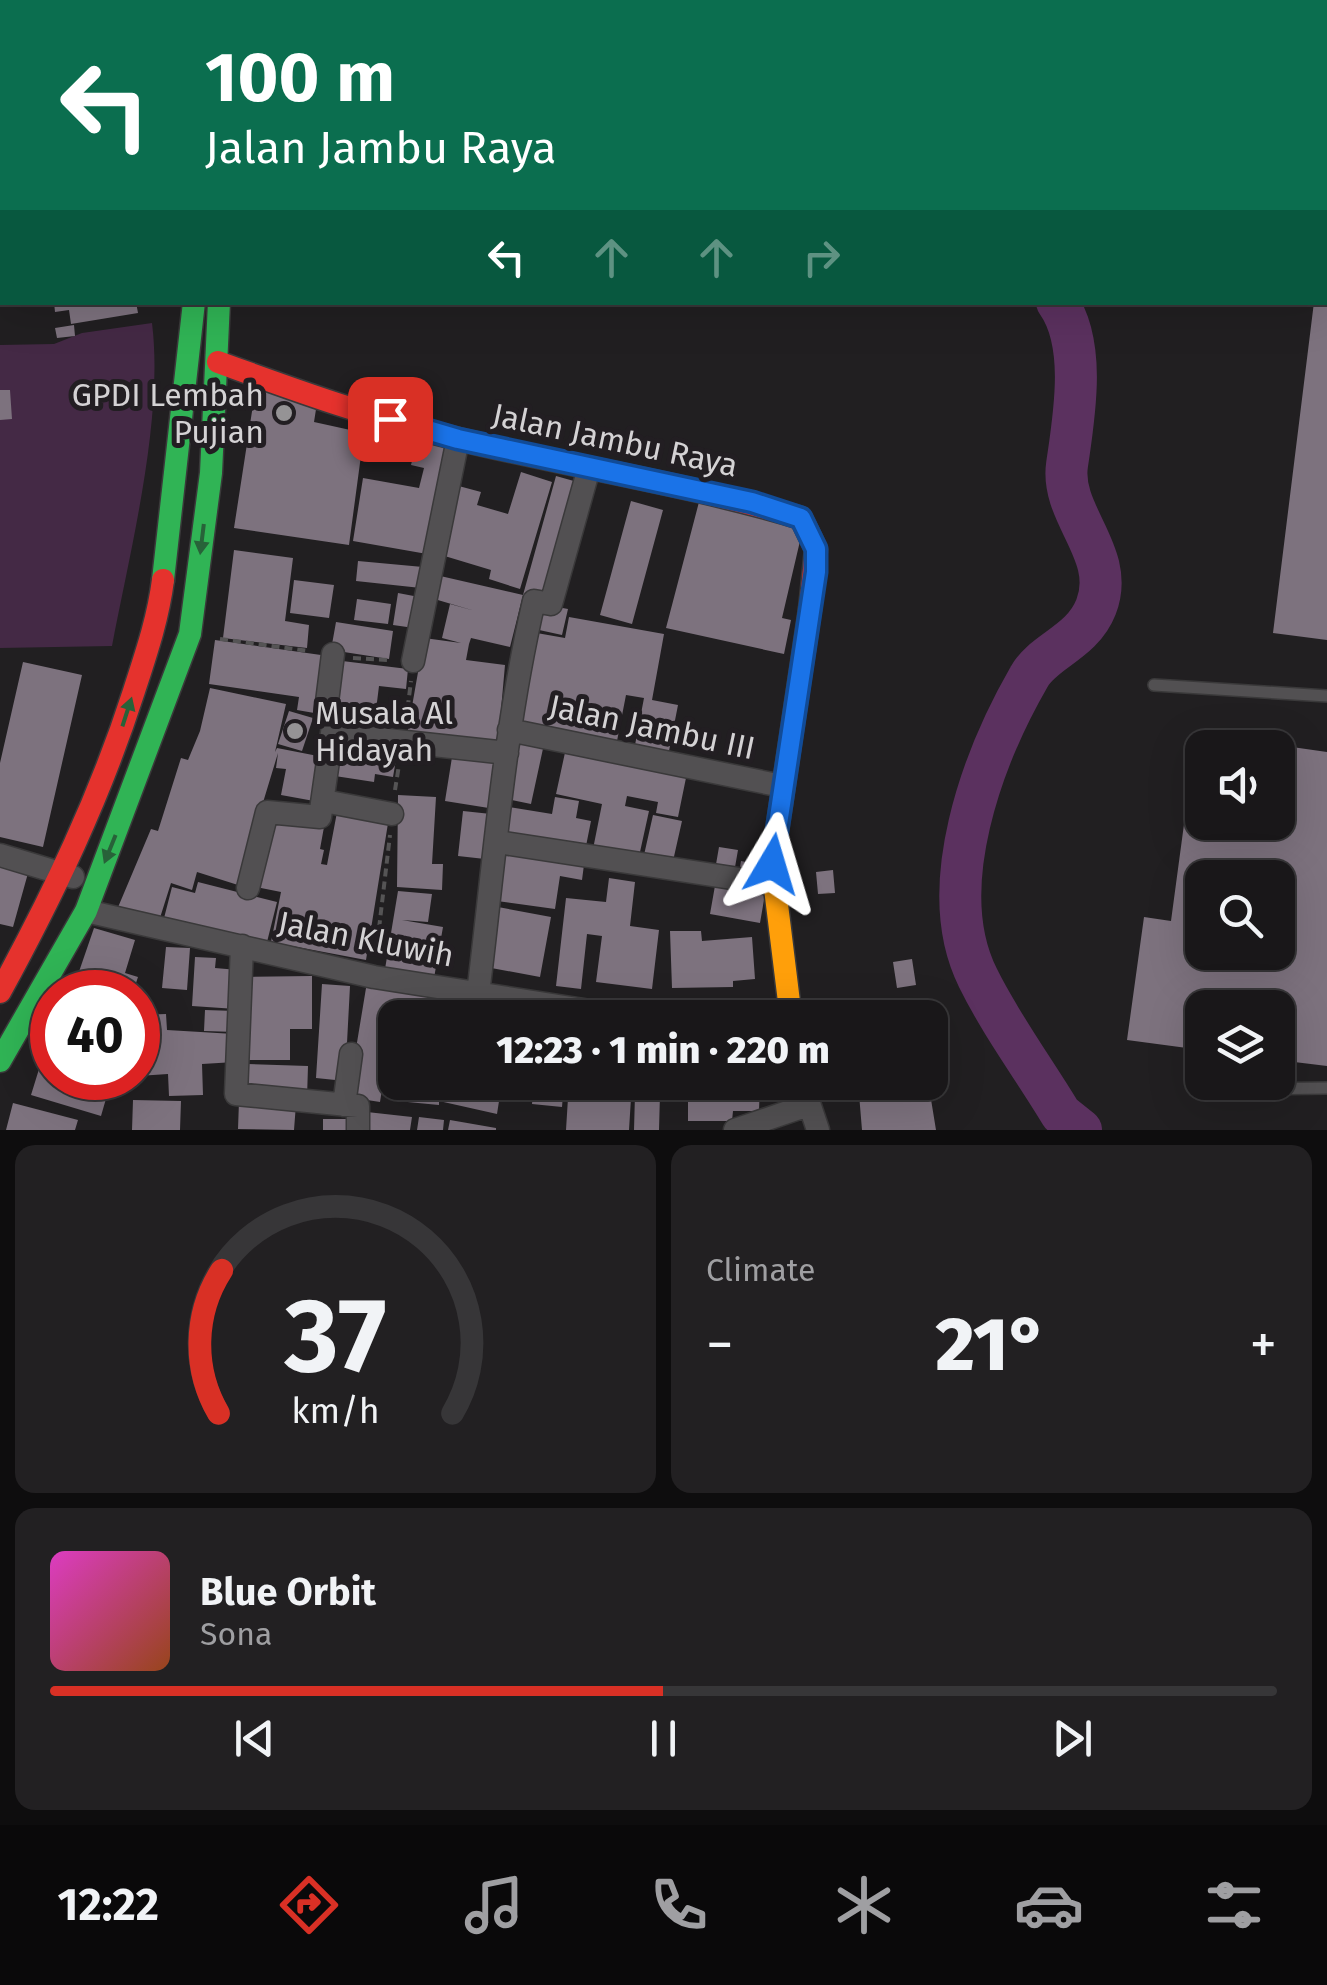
<!DOCTYPE html>
<html lang="en">
<head>
<meta charset="utf-8">
<style>
	body { margin:0; font-family:"Fira Sans",sans-serif; background:#222022; color:#f1f3f6; height:100vh; display:flex; flex-direction:column; font-size:38px; white-space:nowrap }
	* { box-sizing:border-box; margin:0 }
	p { font-size:32px; color:#9f9fa2 }
	.icon { flex:none; width:55px; height:55px; fill:none; stroke:currentColor; stroke-width:2; stroke-linecap:round; stroke-linejoin:round }
	.map { position:relative; height:1130px; overflow:hidden }
	.panel { display:flex; flex-direction:column; gap:15px; padding:15px; background:#0e0d0e; flex:1 }
	.panel>* { flex:none }
	.top-card { position:absolute; left:0px; top:0px; width:1328px; height:305px; box-shadow:0 10px 40px #0002,0 0 0 2px #373638; background:#0b6e4f; color:#fff; overflow:hidden }
	.controls { position:absolute; left:1185px; top:730px; display:grid; gap:20px }
	.controls a { display:grid; place-items:center; width:110px; height:110px; border-radius:20px; background:#191719; box-shadow:0 10px 40px #0002,0 0 0 2px #373638; font-size:50px }
	.speed { position:absolute; left:30px; top:970px; display:flex; gap:20px; font-size:50px; font-weight:700; text-align:center }
	.speed>* { display:grid; place-content:center; width:130px; height:130px; border-radius:50%; background:#191719; box-shadow:0 10px 40px #0002,0 0 0 2px #373638; line-height:1 }
	.speed .limit { border:15px solid #d22; background:#fff; color:#111 }
	.pin { position:absolute; display:grid; place-items:center; width:85px; height:85px; color:#fff; margin:-42px; border-radius:20px; box-shadow:0 5px 15px #0006 }
	.me { position:absolute; width:110px; margin:-55px; rotate:7deg; stroke-linejoin:round; filter:drop-shadow(0 0 8px #0008) }
	.turn { display:flex; align-items:center; gap:35px; height:210px; padding:0 40px; font-size:45px }
	.turn .icon { width:130px; height:130px; stroke-width:2.5 }
	.turn b { display:block; font-size:70px; line-height:85px }
	.lanes { display:flex; align-items:center; height:95px; padding:0 40px; background:#0003; justify-content:center; gap:50px; direction:ltr }
	.lanes .off { opacity:.35 }
	.big { font-size:75px; font-weight:800; line-height:1.1 }
	.panel .card { flex:1; display:flex; flex-direction:column; justify-content:center; gap:15px; min-width:0; padding:0 35px; border-radius:20px; background:#222022 }
	.panel .dial { align-items:center; gap:0 }
	.dial svg { height:260px; overflow:visible; fill:none; stroke:#373638; stroke-width:7; stroke-linecap:round; text-anchor:middle }
	.dial text { fill:#f1f3f6; stroke:none }
	.song { display:flex; align-items:center; gap:30px }
	.cover { width:120px; height:120px; border-radius:15px; background:linear-gradient(135deg,hsl(310 70% 55%),hsl(20 70% 35%)) }
	.played { height:10px; border-radius:5px; background:linear-gradient(90deg,#d93025 50%,#373638 50%) }
	.keys { display:flex; justify-content:space-around; direction:ltr }
	.heat { display:flex; justify-content:space-between; align-items:center; font-size:55px; direction:ltr }
	.panel .tiles { flex:1; display:grid; gap:15px; grid-template-columns:1fr 1fr }
	.card:last-child { grid-column:span 2 }
	.trip { position:absolute; left:378px; top:1000px; width:570px; height:100px; border-radius:20px; background:#191719; box-shadow:0 10px 40px #0002,0 0 0 2px #373638; font-weight:800; line-height:100px; text-align:center }
	.tabs { display:flex; height:160px; justify-content:space-around; align-items:center; background:#0a090a; color:#9f9fa2 }
	.tabs .icon { width:70px; height:70px }
	.tabs .current { color:#d93025 }
	.tabs b { font-size:45px; color:#f1f3f6 }
	.map>svg:first-child { display:block }
	.green { fill:#442945 }
	.forest { fill:#613964 }
	.lines { fill:none; stroke-linecap:round; stroke-linejoin:round }
	.river { stroke:#5b315f; stroke-width:42 }
	.building { fill:#7d727e; fill-rule:evenodd }
	.lane-casing { stroke:#3a393a; stroke-width:14 }
	.street-casing { stroke:#3a393a; stroke-width:25 }
	.fast-casing { stroke:#3a393a; stroke-width:25 }
	.slow-casing { stroke:#3a393a; stroke-width:25 }
	.jam-casing { stroke:#3a393a; stroke-width:25 }
	.path { stroke:#555455; stroke-width:4; stroke-dasharray:8 5; stroke-linecap:butt }
	.lane { stroke:#525052; stroke-width:11 }
	.street { stroke:#525052; stroke-width:22 }
	.fast { stroke:#30b455; stroke-width:22 }
	.slow { stroke:#ff9f0a; stroke-width:22 }
	.jam { stroke:#e5322d; stroke-width:22 }
	.oneway { fill:#286239 }
	.route-casing { stroke:#114b97; stroke-width:25 }
	.route { stroke:#1a73e8; stroke-width:18 }
	.poi-dot { fill:#959395; stroke:#221e22; stroke-width:4 }
	.labels { text-anchor:middle; dominant-baseline:central; stroke-width:10; stroke-linejoin:round; paint-order:stroke }
	.poi-label { font-size:32px; fill:#d4d2d4; stroke:#221e22; text-anchor:end }
	.street-label { font-size:32px; fill:#d4d2d4; stroke:#221e22 }
</style>
</head>
<body>
<div class="map">
<svg width="1327" height="1130" viewBox="0 0 1327 1130">
	<rect width="100%" height="100%" fill="#211f21"/>
	<path class="green" d="M152,323C164,419 130,551 112,646L0,648V345L54,344L82,333Z"/>
	<path class="forest" d="M603,0H784L604,2Z"/>
	<g class="lines">
		<path class="river" d="M803,2L804,0
			M1057,302C1087,344 1074,417 1067,465C1060,515 1117,554 1096,607C1082,643 1043,651 1029,677C983,757 933,888 978,978C1001,1025 1034,1069 1061,1114L1081,1130"/>
	</g>
	<path class="building" d="M54,302H136L138,313L71,324L69,310L55,312Z
		M1314,302H1327V640L1273,633Z
		M74,325L75,336L57,338L55,328Z
		M257,379L317,403L314,422L364,433L349,545L234,528Z
		M0,390H10L12,419L0,420Z
		M417,440L449,448L427,554L353,541L363,478L419,488L424,468L411,465Z
		M521,472L552,482L520,589L489,579L491,570L438,554L455,485L481,492L477,505L508,514Z
		M556,476L581,483L548,602L523,595Z
		M631,501L663,510L632,624L600,615Z
		M699,502L795,525L800,541L782,618L791,620L784,654L666,628Z
		M234,550L293,558L285,621L309,625L307,648L223,638Z
		M358,561L423,567L421,588L356,581Z
		M436,575L523,595L510,647L471,638L469,644L466,660L505,665L498,743L407,735L424,638L461,643L442,638L450,604L475,611L431,598Z
		M294,580L334,585L329,618L290,613Z
		M398,593L419,597L414,628L393,625Z
		M357,599L391,604L388,624L354,620Z
		M536,603L568,609L562,635L530,628Z
		M569,617L664,634L652,700L678,705L669,751L635,745L644,698L626,695L617,741L514,722L531,632L565,638Z
		M336,622L393,631L389,659L331,650Z
		M215,640L328,656L320,714L297,710L299,697L209,684Z
		M334,660L408,669L406,689L379,686L375,718L327,712Z
		M23,662L82,675L43,847L0,837V763Z
		M210,688L286,704L275,752L277,748L323,757L314,801L281,795L286,769L276,768L278,753L238,885L197,872L192,890L171,883L159,921L116,912L151,829L158,831L181,758L188,760L200,731Z
		M289,711L313,718L302,751L278,744Z
		M1196,735L1276,745L1202,748V822H1278V745L1327,752V1066L1278,1060V1008H1202V1050L1127,1040L1144,917L1171,921ZM1202,878H1278V952H1202Z
		M340,739L398,748L393,777L375,774L374,782L335,776Z
		M520,739L544,744L531,804L507,799Z
		M566,748L687,773L678,817L656,813L658,802L627,796L625,806L649,811L640,852L593,849L602,804L556,794Z
		M453,751L496,758L495,809L445,801Z
		M398,795L436,797L432,864H443L442,890L397,887Z
		M555,797L579,801L576,818L591,821L586,846L503,840L509,807L552,814Z
		M338,807L389,817L366,960L271,942L281,892L256,887L270,817L324,827L320,849L324,850L321,864L327,865Z
		M463,811L491,814L485,859L458,856Z
		M653,815L682,821L673,861L644,855Z
		M505,845L585,857L582,880L560,876L555,909L497,901Z
		M719,847L738,850L734,873L715,870Z
		M0,857L30,866L13,927L0,924Z
		M741,861L761,865L759,877L739,874Z
		M833,870L835,893L818,894L816,872Z
		M609,878L635,882L630,926L659,930L652,989L596,982L602,936L587,934L581,989L556,986L566,898L606,902Z
		M716,880L766,888L760,923L710,914Z
		M198,882L277,902L267,942L163,922L172,887L195,893Z
		M398,891L432,894L428,922L402,920L443,927L434,978L385,969Z
		M498,907L551,917L540,977L486,967Z
		M94,928L135,940L125,973L138,977L133,992H72Z
		M670,931H701L702,941L752,937L755,979L733,981V987L672,988Z
		M166,947L190,948L187,990L162,988Z
		M195,957L216,958L215,968L238,970L236,1009L192,1006Z
		M912,959L916,985L897,988L893,962Z
		M312,976V1029H290V1060H246L245,977Z
		M367,982L515,1007L513,1018H395V1079L384,1077L380,1102L348,1097Z
		M322,984L350,986L345,1081L316,1078Z
		M205,1010L236,1011V1032L204,1031Z
		M166,1014L167,1030L234,1034L235,1062L202,1064L203,1095L169,1096L168,1074L138,1076V1015Z
		M52,1027V1078H112L101,1116L31,1095Z
		M247,1064L308,1066L307,1098L246,1096Z
		M400,1082H502L497,1114L439,1101V1105L397,1101Z
		M506,1082H531L529,1094L505,1091Z
		M534,1082H564L562,1107L532,1104Z
		M569,1082H624V1098H631L629,1130H566Z
		M688,1082H760L759,1111H733L732,1121H688Z
		M774,1082H796L797,1094L775,1096Z
		M858,1082H901L902,1091L929,1087L936,1130H862Z
		M635,1094H660L659,1130H634Z
		M133,1100L181,1101L180,1130H132Z
		M239,1101L296,1104L294,1130L238,1129Z
		M13,1103L78,1120L75,1130H6Z
		M367,1112L412,1117L410,1130H365Z
		M419,1117L444,1120L443,1130H417Z
		M323,1119H349L348,1130H323Z
		M450,1120L496,1128V1130H448Z"/>
	<g class="lines">
		<g class="lane-casing">
			<path id="lane" d="M923,2V0
				M1154,685L1327,696
				M1251,1089L1327,1088"/>
		</g>
		<g class="street-casing">
			<path id="street" d="M413,0L425,2
				M581,0V2
				M413,661L458,439
				M509,730L782,786
				M332,734L507,753
				M324,801L392,814
				M497,842L771,884
				M0,855L73,877
				M248,888L267,812L320,817L334,719L325,718L333,654
				M86,911L374,977L635,1018
				M242,946L236,1094L358,1106V1130
				M478,994C494,863 504,730 534,601L551,604L589,468
				M755,1018L790,1016
				M802,1082L818,1130
				M344,1105L351,1054
				M735,1130L808,1105"/>
		</g>
		<g class="fast-casing">
			<path id="fast" d="M163,0L164,2
				M163,580L194,302
				M0,1061L86,911L190,634L211,473L219,302"/>
		</g>
		<g class="slow-casing">
			<path id="slow" d="M198,0V2
				M791,1018L772,864L810,609"/>
		</g>
		<g class="jam-casing">
			<path id="jam" d="M218,362C297,391 376,419 458,439C572,467 689,484 801,518L816,549L810,609
				M0,992C53,895 100,797 134,691C146,654 158,619 163,580"/>
		</g>
		<path class="path" d="M220,639L309,651
			M353,658L389,660
			M406,721L411,681
			M395,790L399,765
			M376,954L390,835"/>
		<use href="#lane" class="lane"/>
		<use href="#street" class="street"/>
		<use href="#fast" class="fast"/>
		<use href="#slow" class="slow"/>
		<use href="#jam" class="jam"/>
	</g>
	<defs><path id="oneway-solid" d="M-6-.8H1V-3.2L6.5 0L1 3.2V.8H-6Z" transform="scale(2.5)"/></defs>
	<g class="oneway">
		<use href="#oneway-solid" transform="translate(202 539) rotate(97)"/>
		<use href="#oneway-solid" transform="translate(127 712) rotate(-72)"/>
		<use href="#oneway-solid" transform="translate(110 849) rotate(112)"/>
	</g>
	<g class="lines">
		<g class="route-casing">
			<path id="route" d="M390,419L458,439L752,502L801,518L816,549V572L772,864"/>
		</g>
		<use href="#route" class="route"/>
	</g>
	<g class="poi-dot">
		<circle cx="284" cy="413" r="10"/>
		<circle cx="295" cy="731" r="10"/>
	</g>
	<g class="labels">
		<g class="poi-label">
			<text x="264" y="395">GPDI Lembah<tspan x="264" dy="37">Pujian</tspan></text>
			<text x="315" y="713" text-anchor="start">Musala Al<tspan x="315" dy="37">Hidayah</tspan></text>
		</g>
		<g class="street-label">
			<text transform="translate(615 440) rotate(12)">Jalan Jambu Raya</text>
			<text transform="translate(652 727) rotate(12)">Jalan Jambu III</text>
			<text transform="translate(366 939) rotate(11)">Jalan Kluwih</text>
		</g>
	</g>
</svg>
<div class="controls">
<a><svg class="icon" aria-label="sound" viewBox="0 0 24 24"><path d="M4 9h4l5-4v14l-5-4H4zM17 9q2 3 0 6"/></svg></a>
<a><svg class="icon" aria-label="search" viewBox="0 0 24 24"><circle cx="10" cy="10" r="6"/><path d="M15 15l6 6"/></svg></a>
<a><svg class="icon" aria-label="layers" viewBox="0 0 24 24"><path d="M12 4l9 5-9 5-9-5zM3 14l9 5 9-5"/></svg></a>
</div>
<div class="speed"><div class="limit">40</div></div>
<div class="pin" style="left:390px;top:419px;background:#d93025"><svg class="icon" aria-label="arrive" viewBox="0 0 24 24"><path d="M6 21V4h12l-3 4 3 4H6"/></svg></div>
<svg class="me" style="left:772px;top:864px" viewBox="-20 -20 40 40"><path d="M0-17L14 15 0 8-14 15z" fill="#1a73e8" stroke="#fff" stroke-width="4"/></svg>
<div class="trip">12:23 · 1 min · 220 m</div>
<div class="top-card">
<div class="turn"><svg class="icon" aria-label="left" viewBox="0 0 24 24"><path d="M17 20v-9H6M10 6l-5 5 5 5"/></svg><div><b>100 m</b>Jalan Jambu Raya</div></div>
<div class="lanes"><svg class="icon" aria-label="left" viewBox="0 0 24 24"><path d="M17 20v-9H6M10 6l-5 5 5 5"/></svg><svg class="icon off" aria-label="ahead" viewBox="0 0 24 24"><path d="M12 20V5M6 11l6-6 6 6"/></svg><svg class="icon off" aria-label="ahead" viewBox="0 0 24 24"><path d="M12 20V5M6 11l6-6 6 6"/></svg><svg class="icon off" aria-label="right" viewBox="0 0 24 24"><path d="M7 20v-9h11M14 6l5 5-5 5"/></svg></div>
</div>
</div>
<section class="panel">
<div class="tiles">
<div class="card dial"><svg viewBox="0 0 100 80">
<path d="M14 69A42 42 0 1 1 86 69"/>
<path d="M14 69A42 42 0 0 1 15 25" stroke="#d93025"/>
<text x="50" y="56" font-size="32" font-weight="700">37</text>
<text x="50" y="72" font-size="11">km/h</text>
</svg></div>
<div class="card"><p>Climate</p>
<div class="heat"><a>−</a><b class="big">21°</b><a>+</a></div>
</div>
<div class="card">
<div class="song"><i class="cover"></i><div><b>Blue Orbit</b><p>Sona</p></div></div>
<div class="played"></div>
<div class="keys"><svg class="icon" aria-label="previous" viewBox="0 0 24 24"><path d="M18 5L8 12l10 7zM5 5v14"/></svg><svg class="icon" aria-label="pause" viewBox="0 0 24 24"><path d="M8 5v14M16 5v14"/></svg><svg class="icon" aria-label="next" viewBox="0 0 24 24"><path d="M6 5l10 7-10 7zM19 5v14"/></svg></div>
</div>
</div>
</section>
<nav class="tabs">
<b>12:22</b>
<svg class="icon current" aria-label="directions" viewBox="0 0 24 24"><path d="M12 3l9 9-9 9-9-9zM9 14v-3h6M13 9l2 2-2 2"/></svg>
<svg class="icon" aria-label="music" viewBox="0 0 24 24"><path d="M9 18V5l10-2v13"/><circle cx="6" cy="18" r="3"/><circle cx="16" cy="16" r="3"/></svg>
<svg class="icon" aria-label="phone" viewBox="0 0 24 24"><path d="M5 4h4l2 5-3 2q2 4 5 5l2-3 5 2v4C11 20 4 13 5 4z"/></svg>
<svg class="icon" aria-label="climate" viewBox="0 0 24 24"><path d="M12 3v18M4 7l16 10M4 17L20 7"/></svg>
<svg class="icon" aria-label="car" viewBox="0 0 24 24"><path d="M5 17H2v-5l4-1 3-4h7l3 4 3 1v5h-3M9 17h6M6 11h13"/><circle cx="7" cy="17" r="2"/><circle cx="17" cy="17" r="2"/></svg>
<svg class="icon" aria-label="filters" viewBox="0 0 24 24"><path d="M4 7h16M4 17h16"/><circle cx="9" cy="7" r="2"/><circle cx="15" cy="17" r="2"/></svg>
</nav>
</body>
</html>
